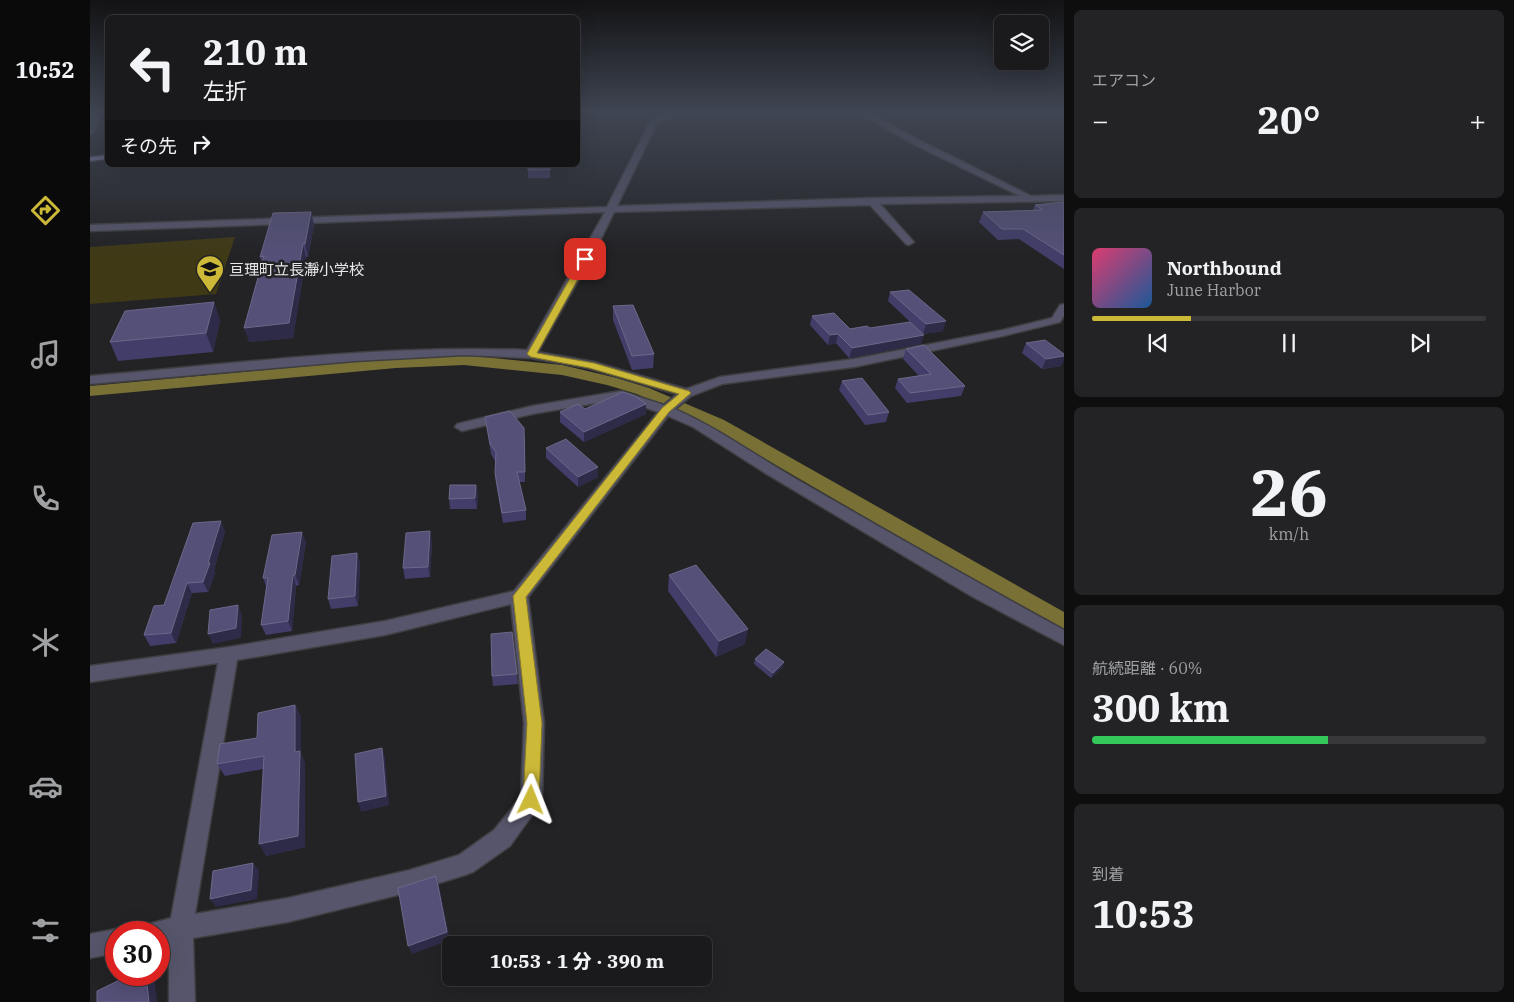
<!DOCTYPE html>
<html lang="ja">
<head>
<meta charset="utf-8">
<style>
	body { margin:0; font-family:"IBM Plex Serif","Noto Sans JP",serif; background:#232325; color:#f1f3f6; height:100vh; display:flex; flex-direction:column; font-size:19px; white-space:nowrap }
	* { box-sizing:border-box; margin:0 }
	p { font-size:16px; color:#9fa1a3 }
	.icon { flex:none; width:28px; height:28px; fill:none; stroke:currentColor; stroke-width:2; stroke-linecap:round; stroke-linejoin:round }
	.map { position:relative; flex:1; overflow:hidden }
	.sheet { display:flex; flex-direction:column; gap:10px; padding:10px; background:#0e0e0f; width:450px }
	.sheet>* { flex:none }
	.top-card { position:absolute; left:15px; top:15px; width:475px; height:152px; border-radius:8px; box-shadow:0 5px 20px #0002,0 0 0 1px #38383b; background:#1a1a1c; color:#f1f3f6; overflow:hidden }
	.buttons { position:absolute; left:904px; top:15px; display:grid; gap:10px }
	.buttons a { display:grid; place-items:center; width:55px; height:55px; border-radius:8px; background:#1a1a1c; box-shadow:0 5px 20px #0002,0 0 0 1px #38383b; font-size:25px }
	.speed { position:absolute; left:15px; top:921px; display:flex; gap:10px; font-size:25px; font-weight:700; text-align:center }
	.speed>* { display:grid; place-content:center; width:65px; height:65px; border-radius:50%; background:#1a1a1c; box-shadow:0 5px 20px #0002,0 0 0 1px #38383b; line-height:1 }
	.speed .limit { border:8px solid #d22; background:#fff; color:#111 }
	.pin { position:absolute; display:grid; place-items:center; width:42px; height:42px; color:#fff; margin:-21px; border-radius:10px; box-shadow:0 2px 8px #0006 }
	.me { position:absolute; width:55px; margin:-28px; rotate:2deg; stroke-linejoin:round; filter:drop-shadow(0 0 4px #0008) }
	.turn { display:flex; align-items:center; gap:18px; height:105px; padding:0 15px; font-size:22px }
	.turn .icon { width:65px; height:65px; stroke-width:2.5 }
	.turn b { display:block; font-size:35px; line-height:42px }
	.then { display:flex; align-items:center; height:48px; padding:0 15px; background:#0003; gap:10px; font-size:19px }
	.big { font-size:38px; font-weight:800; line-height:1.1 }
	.sheet .card { flex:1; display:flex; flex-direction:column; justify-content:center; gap:8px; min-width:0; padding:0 18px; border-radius:8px; background:#232325 }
	.sheet .dial { align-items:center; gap:0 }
	.dial b { font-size:65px; line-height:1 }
	.song { display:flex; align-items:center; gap:15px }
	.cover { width:60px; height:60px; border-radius:8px; background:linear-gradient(135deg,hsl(340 70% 55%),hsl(210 70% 35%)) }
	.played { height:5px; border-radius:2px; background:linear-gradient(90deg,#cdb938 25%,#38383b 25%) }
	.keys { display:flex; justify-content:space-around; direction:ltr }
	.heat { display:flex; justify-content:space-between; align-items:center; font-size:28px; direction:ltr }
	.charge { height:8px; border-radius:4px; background:linear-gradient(90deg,#34c759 60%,#38383b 0) }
	.trip { position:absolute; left:352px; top:936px; width:270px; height:50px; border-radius:8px; background:#1a1a1c; box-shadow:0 5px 20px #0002,0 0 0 1px #38383b; font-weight:800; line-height:50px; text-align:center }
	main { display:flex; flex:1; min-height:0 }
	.tabs { display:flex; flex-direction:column; width:90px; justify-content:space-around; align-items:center; background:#0a0a0b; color:#9fa1a3 }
	.tabs .icon { width:35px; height:35px }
	.tabs .active { color:#cdb938 }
	.tabs b { font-size:22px; color:#f1f3f6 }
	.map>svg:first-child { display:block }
	.green { fill:#3f3916 }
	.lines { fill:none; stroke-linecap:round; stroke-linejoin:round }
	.canal { fill:#797036; fill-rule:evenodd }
	.minor-casing { stroke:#3f3f41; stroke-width:3 }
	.tertiary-casing { stroke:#3f3f41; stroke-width:3 }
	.primary-casing { stroke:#3f3f41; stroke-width:3 }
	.minor { fill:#56556b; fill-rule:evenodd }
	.tertiary { fill:#56556b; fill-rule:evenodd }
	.primary { fill:#8785b3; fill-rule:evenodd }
	.wall { fill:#423e69 }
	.shaded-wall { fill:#2e2b48 }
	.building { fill:#545077; stroke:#6b6889 }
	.route { fill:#cdb938; stroke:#857824 }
	.labels { text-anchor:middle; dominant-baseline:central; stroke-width:5; stroke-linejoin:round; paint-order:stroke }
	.far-poi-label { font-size:15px; fill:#e8e8ea; stroke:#232326; text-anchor:start }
</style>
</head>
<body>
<main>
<nav class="tabs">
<b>10:52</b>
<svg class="icon active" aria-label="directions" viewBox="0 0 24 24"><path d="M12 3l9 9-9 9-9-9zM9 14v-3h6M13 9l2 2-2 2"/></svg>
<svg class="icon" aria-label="music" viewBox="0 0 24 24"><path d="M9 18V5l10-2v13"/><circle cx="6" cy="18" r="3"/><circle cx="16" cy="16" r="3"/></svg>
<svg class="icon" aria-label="phone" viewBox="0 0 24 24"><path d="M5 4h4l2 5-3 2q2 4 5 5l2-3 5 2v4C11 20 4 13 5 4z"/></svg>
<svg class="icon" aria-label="climate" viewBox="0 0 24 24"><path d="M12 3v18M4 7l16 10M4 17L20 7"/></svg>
<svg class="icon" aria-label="car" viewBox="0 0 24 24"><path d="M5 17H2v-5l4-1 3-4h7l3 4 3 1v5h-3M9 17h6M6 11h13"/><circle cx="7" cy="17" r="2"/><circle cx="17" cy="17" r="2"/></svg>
<svg class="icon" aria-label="filters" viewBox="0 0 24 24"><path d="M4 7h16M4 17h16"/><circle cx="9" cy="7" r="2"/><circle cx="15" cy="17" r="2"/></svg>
</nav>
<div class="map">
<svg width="974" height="1002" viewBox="0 0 974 1002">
	<rect width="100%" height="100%" fill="#232326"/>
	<path class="green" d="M145,237L126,294L0,304V247Z"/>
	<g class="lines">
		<path class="canal" d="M374,355L472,365L527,378L559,388L634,420L974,612V631L966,628L622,428L547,394L517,385L472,375L374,365L306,368L0,396V386L306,358Z"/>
		<g class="minor-casing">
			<path id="minor" d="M574,113H589L567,123L527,206L782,198L930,196L821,143L770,113H779L827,139L941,196L974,195V201L790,204L822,240L824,242L819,245L816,244L780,205L524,212L509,243L448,352L504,362L596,389L630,377L764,359L913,330L962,318L970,305L974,304V316L970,322L913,336L764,367L632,384L601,396L585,409C628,428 666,456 706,479C795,530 884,581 974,630V645L883,597L680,476L603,427L578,416L438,597L454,723L452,800L448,807L420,846L383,872L375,875L320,892L198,922L103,938L105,1002H79V942L69,944V932H55L59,924L81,918L128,663L0,682V666L139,647L295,621L424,591L568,412L530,399L442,414L372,431L365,427L367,424L442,406L531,391L574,405L587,394L498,368L441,358L374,355L265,361L0,384V376C145,364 292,344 437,350L515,212L0,231V225L517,207L560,122ZM421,604L434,723L431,797L404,830L369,855L320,870L198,898L105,914L147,660L295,635Z
				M26,929L34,932H26V953L0,958V934Z"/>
		</g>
		<g class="tertiary-casing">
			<path id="tertiary" d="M3,113H11L4,132L0,134V122Z"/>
		</g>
		<g class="primary-casing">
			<path id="primary" d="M18,155V159L0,161V157Z"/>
		</g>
		<use href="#minor" class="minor"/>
		<use href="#tertiary" class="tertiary"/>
		<use href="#primary" class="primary"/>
	</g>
	<path class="wall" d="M460,165V178H438V170Z
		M974,202V269L929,239L908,240L889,222L893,212L943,210L945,205Z
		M221,212L224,225L218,257H216L203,338L159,342L172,264L170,257Z
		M800,292L853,331L833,334L798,301Z
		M124,302L130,321L123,352L28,361L20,342Z
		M523,306L564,354L563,368L542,370L523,320Z
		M722,316L760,329L780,328L831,344L759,358L746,343L738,345L720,325Z
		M936,343L971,366L952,369L932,353Z
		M816,349L875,386L871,396L817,403L805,388L808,379L829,376L813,359Z
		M752,381L799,412L796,422L775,425L749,390Z
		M495,409L556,414L494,442L470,422V412Z
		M395,417L435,438V482H429L436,510V520L413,523L406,484L405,473V461L401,454Z
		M456,448L508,467V477L488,487L456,458Z
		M386,485L388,495L387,509H360L359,499Z
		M135,531L124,570L125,573L118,592L102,593L86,643L60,646L54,635L74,605Z
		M216,542L209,585L206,586L202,631L176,635L171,625L176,586L173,578Z
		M342,542L340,577L315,579L313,568Z
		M267,553L270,563L268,606L241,609L238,599Z
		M579,575L655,644L626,657L578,591Z
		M422,632L428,684L403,686L402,676Z
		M665,659L693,667L681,678L664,664Z
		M205,705L211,717V754L215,763V847L176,856L173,769L135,776L127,764L167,738Z"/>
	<path class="shaded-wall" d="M221,212L224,225L218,257L215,244Z
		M213,244L216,257L203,338L159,342L154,328Z
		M124,302L130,321L123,352L116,333Z
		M856,321L853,331L833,334L836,324Z
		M748,334L746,343L738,345L740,335Z
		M834,335L831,344L759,358L762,348Z
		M974,356V360L971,366L952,369L956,359Z
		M556,404V414L494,442V432Z
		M508,467V477L488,487V477Z
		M386,485L388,495L387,509L385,498Z
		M131,521L135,531L124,570L125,573L118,592L113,582L118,563Z
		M340,531L342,542L340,577L338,567Z
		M212,532L216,542L209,585L205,575Z
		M267,553L270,563L268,606L265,596Z
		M203,575L206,586L202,631L198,621Z
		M97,583L102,593L86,643L81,633Z
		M148,605L152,615L151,638L123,644L118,634Z
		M658,629L655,644L626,657L629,641Z
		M694,662L693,667L681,678L683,673Z
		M205,705L211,717V754L215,763V847L176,856L169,844L205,752Z
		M292,748L295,758L299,805L271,812L268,802Z
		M163,863L169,871L167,899L126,907L120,899Z
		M346,876L349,885L360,940L322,954L318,946Z
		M56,975H64L67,1002H59Z"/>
	<path class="building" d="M438,165H460V170H438Z
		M974,202V255L933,229H912L893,212L953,210L945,205Z
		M221,212L215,244H213L199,323L154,328L174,256L170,257L183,213Z
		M819,290L856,321L836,324L800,292Z
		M124,302L116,333L20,342L35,311Z
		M543,305L564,354L542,356L523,306Z
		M744,313L760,329L777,326L780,328L820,322L834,335L762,348L748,334L740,335L722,316Z
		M955,340L974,354V356L956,359L936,343Z
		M834,345L875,386L820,393L808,379L841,374L816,349Z
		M772,378L799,412L778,415L752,381Z
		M533,392L545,396L556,404L494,432L470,412L488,404L495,409Z
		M420,411L434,428L435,472H427L436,510L412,513L405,473L406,452L400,444L395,417Z
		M476,439L508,467L488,477L456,448Z
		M360,485H386L385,498L359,499Z
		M131,521L118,563H120L113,582L97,583L81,633L54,635L64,606L74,605L103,523Z
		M340,531L338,567L313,568L316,533Z
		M212,532L205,575H203L198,621L171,625L178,578H173L182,535Z
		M267,553L265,596L238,599L242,556Z
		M606,565L658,629L629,641L579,575Z
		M148,605L146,628L118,634L120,610Z
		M422,632L427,674L402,676L401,634Z
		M676,649L694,662L683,673L665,659Z
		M205,705V752L210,751L208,836L169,844L174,756L127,764L130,744L167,738L168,713Z
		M292,748L296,796L268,802L265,754Z
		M163,863L161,890L120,899L123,871Z
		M346,876L357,932L318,946L308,888Z
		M40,975H56L59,1002H7V991Z"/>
	<linearGradient id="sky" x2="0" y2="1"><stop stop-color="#131315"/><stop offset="0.44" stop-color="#3f4552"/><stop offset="1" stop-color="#3f4552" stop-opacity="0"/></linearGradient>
	<rect width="974" height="254" fill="url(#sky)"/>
	<path class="route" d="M495,256L499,259L447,353L504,363L599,391L601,393L579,412L436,597L452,723L449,800L447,806L441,808L436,806L433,800L437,723L423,596L572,408L589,394L499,368L441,357L437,354L491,259Z"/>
	<defs>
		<g id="school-pin" transform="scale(1.4375)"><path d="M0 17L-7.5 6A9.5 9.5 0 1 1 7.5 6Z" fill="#cdb938" stroke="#232326"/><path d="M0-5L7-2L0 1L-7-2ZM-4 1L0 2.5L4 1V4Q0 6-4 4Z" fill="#111"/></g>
	</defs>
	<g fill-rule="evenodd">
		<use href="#school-pin" x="120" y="269"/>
	</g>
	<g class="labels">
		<g class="far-poi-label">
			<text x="139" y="269">亘理町立長瀞小学校</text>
		</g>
	</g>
</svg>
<div class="buttons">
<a><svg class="icon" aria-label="layers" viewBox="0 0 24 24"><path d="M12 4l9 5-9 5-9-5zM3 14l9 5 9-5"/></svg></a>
</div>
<div class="speed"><div class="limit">30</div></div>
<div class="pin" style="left:495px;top:259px;background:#d93025"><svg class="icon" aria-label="arrive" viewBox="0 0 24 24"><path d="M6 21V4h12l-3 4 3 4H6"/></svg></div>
<svg class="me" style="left:441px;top:800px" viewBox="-20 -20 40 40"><path d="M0-17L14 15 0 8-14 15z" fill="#cdb938" stroke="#fff" stroke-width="4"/></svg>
<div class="trip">10:53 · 1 分 · 390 m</div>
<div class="top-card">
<div class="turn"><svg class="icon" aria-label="left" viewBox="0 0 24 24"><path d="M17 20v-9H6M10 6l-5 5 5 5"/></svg><div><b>210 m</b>左折</div></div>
<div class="then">その先<svg class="icon" aria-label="right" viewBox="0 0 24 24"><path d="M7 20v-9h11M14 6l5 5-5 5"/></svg></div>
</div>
</div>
<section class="sheet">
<div class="card"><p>エアコン</p>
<div class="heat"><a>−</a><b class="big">20°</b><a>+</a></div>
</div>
<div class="card">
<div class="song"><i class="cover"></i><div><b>Northbound</b><p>June Harbor</p></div></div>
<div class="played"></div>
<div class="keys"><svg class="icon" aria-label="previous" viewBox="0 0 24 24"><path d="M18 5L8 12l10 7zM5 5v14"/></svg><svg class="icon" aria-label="pause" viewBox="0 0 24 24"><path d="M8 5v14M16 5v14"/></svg><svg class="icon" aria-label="next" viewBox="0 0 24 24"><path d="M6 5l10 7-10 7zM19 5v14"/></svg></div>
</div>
<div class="card dial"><b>26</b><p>km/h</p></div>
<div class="card"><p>航続距離 · 60%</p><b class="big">300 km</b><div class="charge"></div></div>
<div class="card"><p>到着</p><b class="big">10:53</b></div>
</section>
</main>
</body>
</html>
